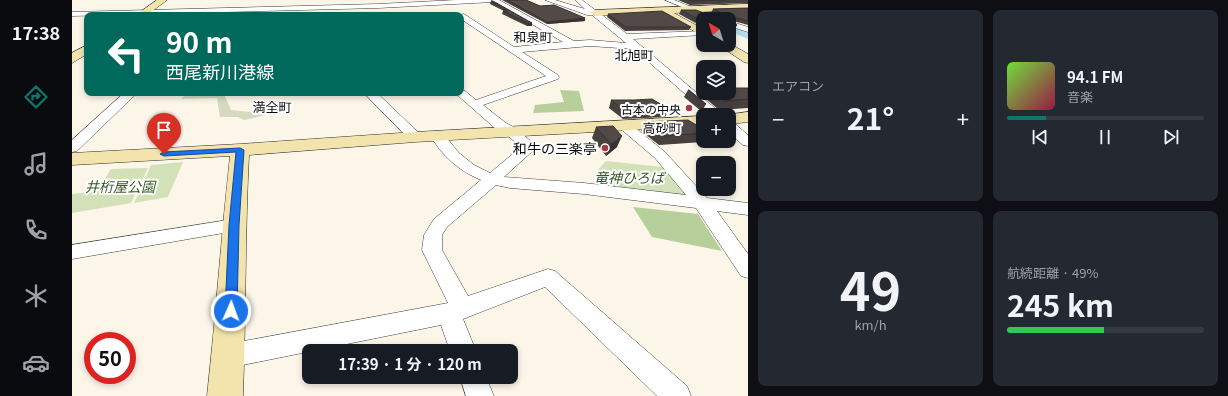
<!DOCTYPE html>
<html lang="ja">
<head>
<meta charset="utf-8">
<style>
	body { margin:0; font-family:Georgia,"Noto Sans JP",serif; background:#242831; color:#f1f3f6; height:100vh; display:flex; flex-direction:column; font-size:15px; white-space:nowrap }
	* { box-sizing:border-box; margin:0 }
	p { font-size:13px; color:#9ea1a6 }
	.icon { flex:none; width:22px; height:22px; fill:none; stroke:currentColor; stroke-width:2; stroke-linecap:round; stroke-linejoin:round }
	.map { position:relative; flex:1; overflow:hidden }
	.sheet { display:flex; flex-direction:column; gap:10px; padding:10px; background:#0d0f14; width:480px }
	.sheet>* { flex:none }
	.banner { position:absolute; left:12px; top:12px; width:380px; height:84px; border-radius:8px; box-shadow:0 2px 6px #0003; background:#00695c; color:#fff; overflow:hidden }
	.needle { width:26px; rotate:321deg }
	.fabs { position:absolute; left:624px; top:12px; display:grid; gap:8px }
	.fabs a { display:grid; place-items:center; width:40px; height:40px; border-radius:8px; background:#171b24; box-shadow:0 2px 6px #0003; font-size:20px }
	.speed { position:absolute; left:12px; top:332px; display:flex; gap:8px; font-size:20px; font-weight:700; text-align:center }
	.speed>* { display:grid; place-content:center; width:52px; height:52px; border-radius:50%; background:#171b24; box-shadow:0 2px 6px #0003; line-height:1 }
	.speed .limit { border:6px solid #d22; background:#fff; color:#111 }
	.pin { position:absolute; display:grid; place-items:center; width:34px; height:34px; color:#fff; margin:-41px -17px; border-radius:50% 50% 50% 0; rotate:-45deg; box-shadow:0 0 4px #0007 }
	.pin .icon { rotate:45deg }
	.me { position:absolute; width:44px; margin:-22px; rotate:2deg; stroke-linejoin:round; filter:drop-shadow(0 0 3px #0008) }
	.turn { display:flex; align-items:center; gap:14px; height:84px; padding:0 16px; font-size:18px }
	.turn .icon { width:52px; height:52px; stroke-width:2.5 }
	.turn b { display:block; font-size:28px; line-height:34px }
	.big { font-size:30px; font-weight:700; line-height:1.1 }
	.sheet .card { flex:1; display:flex; flex-direction:column; justify-content:center; gap:6px; min-width:0; padding:0 14px; border-radius:8px; background:#242831 }
	.sheet .dial { align-items:center; gap:0 }
	.dial b { font-size:52px; line-height:1 }
	.song { display:flex; align-items:center; gap:12px }
	.cover { width:48px; height:48px; border-radius:6px; background:linear-gradient(135deg,hsl(100 70% 55%),hsl(340 70% 35%)) }
	.played { height:4px; border-radius:2px; background:linear-gradient(90deg,#0f766e 20%,#363941 20%) }
	.keys { display:flex; justify-content:space-around; direction:ltr }
	.heat { display:flex; justify-content:space-between; align-items:center; font-size:22px; direction:ltr }
	.charge { height:6px; border-radius:3px; background:linear-gradient(90deg,#34c759 49%,#363941 0) }
	.sheet .tiles { flex:1; display:grid; gap:10px; grid-template-columns:repeat(2,1fr) }
	.trip { position:absolute; left:230px; top:344px; width:216px; height:40px; border-radius:8px; background:#171b24; box-shadow:0 2px 6px #0003; font-weight:700; line-height:40px; text-align:center }
	main { display:flex; flex:1; min-height:0 }
	.menu { display:flex; flex-direction:column; width:72px; justify-content:space-around; align-items:center; background:#090b0e; color:#9ea1a6 }
	.menu .icon { width:28px; height:28px }
	.menu .on { color:#0f766e }
	.menu b { font-size:18px; color:#f1f3f6 }
	.map>svg:first-child { display:block }
	.green { fill:#d2e1b8 }
	.forest { fill:#b7cf9a }
	.cemetery { fill:#d4dabf }
	.lines { fill:none; stroke-linecap:round; stroke-linejoin:round }
	.river { fill:#b5ddec; fill-rule:evenodd }
	.street-casing { stroke:#3d3d3d; stroke-width:1 }
	.secondary-casing { stroke:#2c2c2c; stroke-width:1 }
	.street { fill:#fff; fill-rule:evenodd }
	.secondary { fill:#f3e4ad; fill-rule:evenodd }
	.wall { fill:#46403e }
	.shaded-wall { fill:#393432 }
	.building { fill:#514a48; stroke:#393432 }
	.route { fill:#1a73e8; stroke:#114b97 }
	.poi-dot { fill:#a53647; stroke:#fff; stroke-width:1.5 }
	.labels { text-anchor:middle; dominant-baseline:central; stroke-width:4; stroke-linejoin:round; paint-order:stroke }
	.far-poi-label { font-size:12px; fill:#0a0a0a; stroke:#fff; text-anchor:end }
	.far-quarter-label { font-size:13px; fill:#0a0a0a; stroke:#fff }
	.poi-label { font-size:14px; fill:#0a0a0a; stroke:#fff; text-anchor:end }
	.park-label { font-size:14px; font-style:italic; fill:#345724; stroke:#fff }
</style>
</head>
<body>
<main>
<nav class="menu">
<b>17:38</b>
<svg class="icon on" aria-label="directions" viewBox="0 0 24 24"><path d="M12 3l9 9-9 9-9-9zM9 14v-3h6M13 9l2 2-2 2"/></svg>
<svg class="icon" aria-label="music" viewBox="0 0 24 24"><path d="M9 18V5l10-2v13"/><circle cx="6" cy="18" r="3"/><circle cx="16" cy="16" r="3"/></svg>
<svg class="icon" aria-label="phone" viewBox="0 0 24 24"><path d="M5 4h4l2 5-3 2q2 4 5 5l2-3 5 2v4C11 20 4 13 5 4z"/></svg>
<svg class="icon" aria-label="climate" viewBox="0 0 24 24"><path d="M12 3v18M4 7l16 10M4 17L20 7"/></svg>
<svg class="icon" aria-label="car" viewBox="0 0 24 24"><path d="M5 17H2v-5l4-1 3-4h7l3 4 3 1v5h-3M9 17h6M6 11h13"/><circle cx="7" cy="17" r="2"/><circle cx="17" cy="17" r="2"/></svg>
</nav>
<div class="map">
<svg width="676" height="396" viewBox="0 0 676 396">
	<rect width="100%" height="100%" fill="#fcf6e9"/>
	<path class="green" d="M534,161L591,167L619,199L532,189L526,170Z
		M111,162L96,197L62,203L79,165Z
		M76,168L59,203L0,213V194L25,191L39,169Z"/>
	<path class="forest" d="M488,90L507,91L512,111L461,113L463,105L492,102Z
		M561,207L626,214L650,251L580,237Z"/>
	<path class="cemetery" d="M116,93H165L161,95L152,94L159,110L198,114L172,120L166,117H148L145,98L109,99Z"/>
	<g class="lines">
		<path class="river" d="M657,22L676,29V39L657,31Z"/>
		<g class="street-casing">
			<path id="street" d="M384,0H427L502,41L518,40L554,43L520,15H515L473,0H483L513,9L503,0H510L555,34L631,31V35L561,39L651,115H637L562,49L518,46L450,52L486,75L487,77L486,79L411,105L434,123L445,129L465,147L432,177L512,183L614,195L583,158L544,125L546,122H556L593,152L635,198L676,203V215L645,211L676,254V278L669,276L624,208L512,194L438,188L424,185L375,227L370,235V250L396,296L476,269L483,271L615,386L619,396H585L473,287L391,319L404,351H378L369,325L156,368L147,365L143,356L147,347L156,344L376,303L350,250L352,235L362,219L409,180C387,171 370,156 358,135L360,132L365,131L370,132L387,153L402,165L418,173L449,147L435,135L424,129L383,93H389V90L393,91L404,100L474,76L389,19V15H386L392,14L442,47L491,42L421,2L306,8L0,16V12L306,4Z
				M593,0H602L650,19H639Z
				M657,21L676,27V32L657,26Z
				M52,93H65L5,151L0,152V140Z
				M292,93H305L348,134L350,137L348,140L343,141L338,140Z
				M657,122L662,123L676,135V146L671,145L657,133Z
				M162,219L169,220L171,225L169,230L0,259V245Z
				M388,377H414L422,396H394Z"/>
		</g>
		<g class="secondary-casing">
			<path id="secondary" d="M85,0H95L75,15H64Z
				M676,4V10L602,13L631,29V36L589,13L523,16L518,13L523,10Z
				M657,43L676,54V63L672,62L646,45H657Z
				M15,45V54L0,63V53Z
				M676,112V122L657,124V115H653Z
				M631,116V126L343,142L177,155C173,235 174,316 171,396H135C144,316 149,236 158,156L0,165V153L168,144L343,132Z"/>
		</g>
		<use href="#street" class="street"/>
		<use href="#secondary" class="secondary"/>
	</g>
	<path class="wall" d="M430,0H454L468,6L513,18V21L475,24Z
		M606,0H676V3L618,5Z
		M419,1L460,23V26H455L430,14L431,11H432L418,4Z
		M676,8V25L658,20V23L665,25L663,29L657,30V19H631V27L607,14L609,10L640,16H647L639,13L641,9Z
		M536,14L619,27L617,30L553,31L535,17Z
		M676,88V108L647,110L632,97L634,93H657Z
		M616,90L634,104L630,111H629L612,97Z
		M539,100L597,109L593,117L551,119L537,108Z
		M573,122L631,129V141H632L631,142L587,145L569,131Z
		M524,127L545,147L534,156L520,138Z"/>
	<path class="shaded-wall" d="M513,18V21L475,24V22Z
		M456,23H460V26H455Z
		M550,136L545,147L534,156L539,144Z"/>
	<path class="building" d="M435,0H454L468,6L482,5L513,18L475,22Z
		M617,0H653L620,1Z
		M419,1H421L460,23H456L431,11H436Z
		M676,8V21L658,16V23L665,25H657V19H631V22L609,10H624L640,16H652L653,15V14L641,9Z
		M590,11L619,27H554L536,14Z
		M657,88H676V99L652,101L642,93H657Z
		M616,90H617L634,104H633Z
		M580,99L597,109L554,111L539,100H562Z
		M616,120L631,129V133L591,136L573,122Z
		M541,126L550,136L539,144L524,127Z"/>
	<path class="route" d="M168,148L172,150L167,225L165,311L163,315L159,316L155,315L153,311L157,225L164,152L92,156L88,154L92,152Z"/>
	<g class="poi-dot">
		<circle cx="617" cy="108" r="4"/>
		<circle cx="533" cy="148" r="4"/>
	</g>
	<g class="labels">
		<g class="far-poi-label">
			<text x="609" y="108">古本の中央</text>
		</g>
		<g class="far-quarter-label">
			<text x="461" y="36">和泉町</text>
			<text x="562" y="54">北旭町</text>
			<text x="200" y="106">満全町</text>
			<text x="590" y="127">高砂町</text>
		</g>
		<g class="poi-label">
			<text x="525" y="148">和牛の三楽亭</text>
		</g>
		<g class="park-label">
			<text x="557" y="177">竜神ひろば</text>
			<text x="48" y="186">井桁屋公園</text>
		</g>
	</g>
</svg>
<div class="fabs">
<a><svg class="needle" viewBox="-14 -14 28 28"><path d="M0-13l5 13h-10z" fill="#e53935"/><path d="M0 13l5-13h-10z" fill="#9ea1a6"/></svg></a>
<a><svg class="icon" aria-label="layers" viewBox="0 0 24 24"><path d="M12 4l9 5-9 5-9-5zM3 14l9 5 9-5"/></svg></a>
<a>+</a>
<a>−</a>
</div>
<div class="speed"><div class="limit">50</div></div>
<div class="pin" style="left:92px;top:154px;background:#d93025"><svg class="icon" aria-label="arrive" viewBox="0 0 24 24"><path d="M6 21V4h12l-3 4 3 4H6"/></svg></div>
<svg class="me" style="left:159px;top:311px" viewBox="-20 -20 40 40"><circle r="17" fill="#1a73e8" stroke="#fff" stroke-width="3"/><path d="M0-11L8 9 0 5-8 9z" fill="#fff"/></svg>
<div class="trip">17:39 · 1 分 · 120 m</div>
<div class="banner">
<div class="turn"><svg class="icon" aria-label="left" viewBox="0 0 24 24"><path d="M17 20v-9H6M10 6l-5 5 5 5"/></svg><div><b>90 m</b>西尾新川港線</div></div>
</div>
</div>
<section class="sheet">
<div class="tiles">
<div class="card"><p>エアコン</p>
<div class="heat"><a>−</a><b class="big">21°</b><a>+</a></div>
</div>
<div class="card">
<div class="song"><i class="cover"></i><div><b>94.1 FM</b><p>音楽</p></div></div>
<div class="played"></div>
<div class="keys"><svg class="icon" aria-label="previous" viewBox="0 0 24 24"><path d="M18 5L8 12l10 7zM5 5v14"/></svg><svg class="icon" aria-label="pause" viewBox="0 0 24 24"><path d="M8 5v14M16 5v14"/></svg><svg class="icon" aria-label="next" viewBox="0 0 24 24"><path d="M6 5l10 7-10 7zM19 5v14"/></svg></div>
</div>
<div class="card dial"><b>49</b><p>km/h</p></div>
<div class="card"><p>航続距離 · 49%</p><b class="big">245 km</b><div class="charge"></div></div>
</div>
</section>
</main>
</body>
</html>
